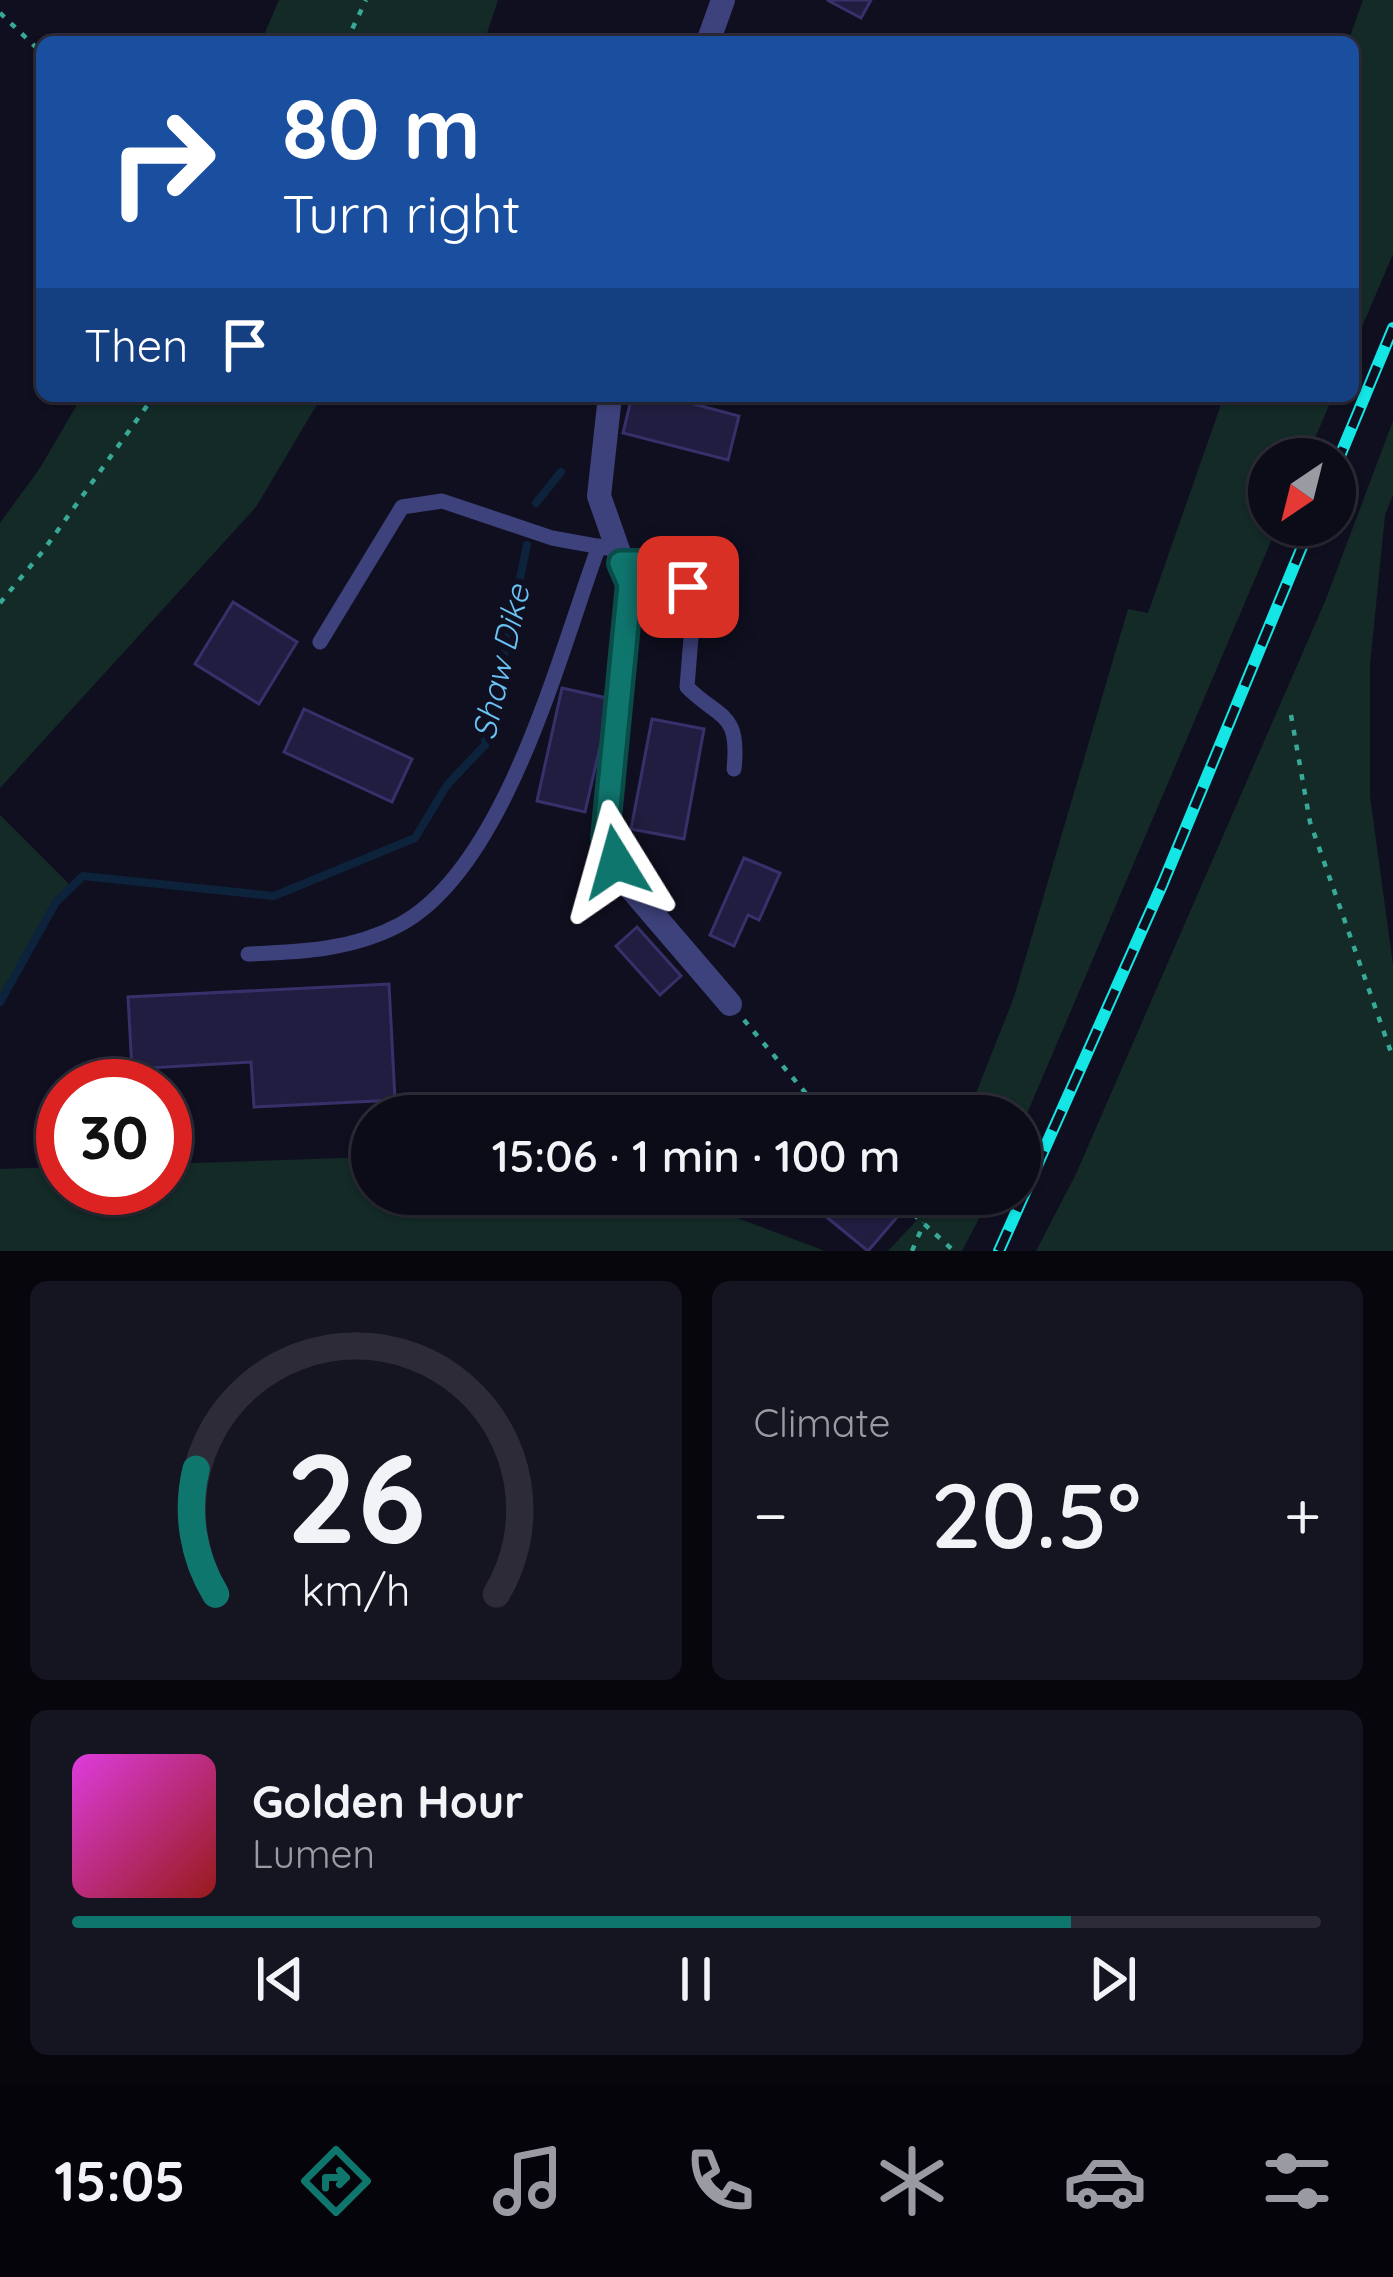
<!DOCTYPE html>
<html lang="en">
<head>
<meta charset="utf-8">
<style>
	body { margin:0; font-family:Quicksand,sans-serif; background:#151421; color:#f1f3f6; height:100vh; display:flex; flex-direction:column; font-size:45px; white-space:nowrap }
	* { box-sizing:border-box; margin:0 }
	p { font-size:39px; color:#9a9ba2 }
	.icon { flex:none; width:66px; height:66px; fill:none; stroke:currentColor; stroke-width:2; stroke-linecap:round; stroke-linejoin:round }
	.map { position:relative; height:1251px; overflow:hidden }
	.panel { display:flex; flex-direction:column; gap:30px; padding:30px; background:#07060d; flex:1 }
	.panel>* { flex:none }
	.guide { position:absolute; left:36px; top:36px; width:1323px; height:366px; border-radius:18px; box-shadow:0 3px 9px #0004,0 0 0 3px #2c2b37; background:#1a4fa0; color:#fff; overflow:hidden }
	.needle { width:78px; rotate:215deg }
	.fabs { position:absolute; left:1248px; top:438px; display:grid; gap:24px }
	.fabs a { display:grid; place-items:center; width:108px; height:108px; border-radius:50%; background:#0c0b18; box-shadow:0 3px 9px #0004,0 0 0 3px #2c2b37; font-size:60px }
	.speed { position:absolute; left:36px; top:1059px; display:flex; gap:24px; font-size:60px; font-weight:700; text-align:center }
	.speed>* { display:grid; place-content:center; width:156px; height:156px; border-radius:50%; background:#0c0b18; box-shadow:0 3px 9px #0004,0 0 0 3px #2c2b37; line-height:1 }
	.speed .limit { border:18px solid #d22; background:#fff; color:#111 }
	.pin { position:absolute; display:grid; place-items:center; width:102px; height:102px; color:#fff; margin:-51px; border-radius:24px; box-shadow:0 6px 18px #0006 }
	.me { position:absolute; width:132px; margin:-66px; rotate:352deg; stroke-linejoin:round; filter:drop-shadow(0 0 9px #0008) }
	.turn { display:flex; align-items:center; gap:42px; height:252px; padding:0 48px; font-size:54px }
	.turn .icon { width:156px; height:156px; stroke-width:2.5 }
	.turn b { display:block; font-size:84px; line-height:102px }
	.then { display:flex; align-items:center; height:114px; padding:0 48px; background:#0003; gap:24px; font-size:45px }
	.big { font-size:90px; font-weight:600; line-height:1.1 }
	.panel .card { flex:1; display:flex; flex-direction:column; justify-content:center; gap:18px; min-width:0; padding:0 42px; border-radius:18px; background:#151421 }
	.panel .dial { align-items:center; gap:0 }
	.dial svg { height:312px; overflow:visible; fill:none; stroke:#2c2b37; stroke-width:7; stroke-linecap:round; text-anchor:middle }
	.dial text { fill:#f1f3f6; stroke:none }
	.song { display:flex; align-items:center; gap:36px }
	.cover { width:144px; height:144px; border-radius:18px; background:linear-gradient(135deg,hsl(300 70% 55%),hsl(0 70% 35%)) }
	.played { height:12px; border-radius:6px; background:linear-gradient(90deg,#0f766e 80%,#2c2b37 80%) }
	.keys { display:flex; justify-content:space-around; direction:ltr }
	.heat { display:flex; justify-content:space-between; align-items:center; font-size:66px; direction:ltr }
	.panel .tiles { flex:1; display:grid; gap:30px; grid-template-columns:1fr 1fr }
	.card:last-child { grid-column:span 2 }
	.trip { position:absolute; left:351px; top:1095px; width:690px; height:120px; border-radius:60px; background:#0c0b18; box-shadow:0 3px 9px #0004,0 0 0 3px #2c2b37; font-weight:600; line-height:120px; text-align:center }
	.tabs { display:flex; height:192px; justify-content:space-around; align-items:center; background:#05040a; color:#9a9ba2 }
	.tabs .icon { width:84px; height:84px }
	.tabs .active { color:#0f766e }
	.tabs b { font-size:54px; color:#f1f3f6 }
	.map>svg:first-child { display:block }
	.green { fill:#132a27 }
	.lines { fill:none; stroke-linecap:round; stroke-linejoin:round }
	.stream { stroke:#0d233b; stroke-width:8 }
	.building { fill:#201d40; stroke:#36316a; stroke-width:3 }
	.path { stroke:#38a996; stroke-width:4.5; stroke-dasharray:6 9; stroke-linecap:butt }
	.service { stroke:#3e427c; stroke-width:15 }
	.minor { stroke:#3e427c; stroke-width:24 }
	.rail-casing { stroke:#13e6e5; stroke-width:12 }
	.rail { stroke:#100f20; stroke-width:8; stroke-dasharray:22; stroke-linecap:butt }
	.route-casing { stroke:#0a4d48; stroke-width:30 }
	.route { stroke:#0f766e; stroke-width:21 }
	.labels { text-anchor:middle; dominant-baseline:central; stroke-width:12; stroke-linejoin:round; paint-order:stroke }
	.water-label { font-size:33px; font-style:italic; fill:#69c2f3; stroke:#100f20 }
</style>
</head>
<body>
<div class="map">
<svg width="1393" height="1251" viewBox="0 0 1393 1251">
	<rect width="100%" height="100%" fill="#100f20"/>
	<path class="green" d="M279,0H498L484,42H261Z
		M1363,0H1393V254L1353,348V42H1348Z
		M82,396H322L256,507L0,788V523L40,468Z
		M1224,396H1333L1306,459H1269V525H1278L1020,1130V1116H967L1014,997L1128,609L1148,613Z
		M1393,421V495L1385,515L1370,665V796L1393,965V1251H1036L1076,1174L1326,599Z
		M0,815L71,886L56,902L0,1001Z
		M372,1157V1194H674L825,1251H0V1169L63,1167V1188H165V1164Z
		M935,1194H992L962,1251H888L931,1205Z"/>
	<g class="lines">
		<path class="stream" d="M536,503L561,472
			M0,1002L56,902L83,876L274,896L415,838L447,785L485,745L487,699L503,661L527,545"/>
	</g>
	<path class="building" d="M827,0H871L861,18Z
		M632,396H664L739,416L728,460L623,433Z
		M233,602L297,642L259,704L195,664Z
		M562,688L611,699L585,812L537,801Z
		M304,709L412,759L392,802L284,752Z
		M652,719L704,729L684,839L631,829Z
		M744,858L780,873L759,920L748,915L734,946L710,935Z
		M637,927L681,976L660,995L616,946Z
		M389,984L395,1100L254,1107L251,1062L132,1069L128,997Z
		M843,1194H876L899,1215L868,1251L824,1215Z"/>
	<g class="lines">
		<path class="path" d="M0,13L42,53
			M346,42L366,0
			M0,603L43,551L154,396
			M1291,715L1310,822L1393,1058
			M744,1020L825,1116
			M891,1194L954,1251
			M912,1251L924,1223"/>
		<path class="service" d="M621,563C654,560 680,567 694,600L687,687C720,720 740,711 734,769
			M320,642L402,507L442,501L552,538L607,548
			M248,954C301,952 353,950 401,924C506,866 559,654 599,546"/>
		<path class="minor" d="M708,42L723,0
			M610,396L599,496L630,584L605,838L628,885L730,1004"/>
		<g class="rail-casing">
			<path id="rail" d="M1335,468L1393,328
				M999,1251L1163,883L1311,525"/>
		</g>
		<use href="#rail" class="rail"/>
	</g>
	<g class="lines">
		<g class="route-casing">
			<path id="route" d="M616,862L605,838L630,584L621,563H658L688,587"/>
		</g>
		<use href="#route" class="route"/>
	</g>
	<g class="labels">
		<g class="water-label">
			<text transform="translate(500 662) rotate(-77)">Shaw Dike</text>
		</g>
	</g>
</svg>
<div class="fabs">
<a><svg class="needle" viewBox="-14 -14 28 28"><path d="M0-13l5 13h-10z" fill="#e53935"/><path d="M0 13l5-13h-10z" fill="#9a9ba2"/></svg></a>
</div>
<div class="speed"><div class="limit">30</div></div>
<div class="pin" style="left:688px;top:587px;background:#d93025"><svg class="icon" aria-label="arrive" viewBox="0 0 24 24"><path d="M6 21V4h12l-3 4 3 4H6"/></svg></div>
<svg class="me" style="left:616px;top:862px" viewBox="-20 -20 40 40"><path d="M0-17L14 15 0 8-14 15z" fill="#0f766e" stroke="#fff" stroke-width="4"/></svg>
<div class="trip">15:06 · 1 min · 100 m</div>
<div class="guide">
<div class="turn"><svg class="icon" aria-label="right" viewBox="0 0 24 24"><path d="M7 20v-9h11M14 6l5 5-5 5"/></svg><div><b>80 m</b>Turn right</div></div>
<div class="then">Then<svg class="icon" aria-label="arrive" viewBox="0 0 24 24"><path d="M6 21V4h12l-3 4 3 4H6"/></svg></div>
</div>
</div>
<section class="panel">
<div class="tiles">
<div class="card dial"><svg viewBox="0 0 100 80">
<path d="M14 69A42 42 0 1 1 86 69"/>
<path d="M14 69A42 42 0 0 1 9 37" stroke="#0f766e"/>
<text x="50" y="56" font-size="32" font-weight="700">26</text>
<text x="50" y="72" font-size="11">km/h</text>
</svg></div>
<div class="card"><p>Climate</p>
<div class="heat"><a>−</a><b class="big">20.5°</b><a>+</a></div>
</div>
<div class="card">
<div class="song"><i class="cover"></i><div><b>Golden Hour</b><p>Lumen</p></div></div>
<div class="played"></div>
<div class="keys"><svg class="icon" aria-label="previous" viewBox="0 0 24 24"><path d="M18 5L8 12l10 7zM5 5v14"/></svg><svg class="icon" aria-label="pause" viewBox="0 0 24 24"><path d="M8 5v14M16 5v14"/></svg><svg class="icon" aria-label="next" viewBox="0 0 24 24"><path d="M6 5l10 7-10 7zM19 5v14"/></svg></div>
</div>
</div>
</section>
<nav class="tabs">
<b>15:05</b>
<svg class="icon active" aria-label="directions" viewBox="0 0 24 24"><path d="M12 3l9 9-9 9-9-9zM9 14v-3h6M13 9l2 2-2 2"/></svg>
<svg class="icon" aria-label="music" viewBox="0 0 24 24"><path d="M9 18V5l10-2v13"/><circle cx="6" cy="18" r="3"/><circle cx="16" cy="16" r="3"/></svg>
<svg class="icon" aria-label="phone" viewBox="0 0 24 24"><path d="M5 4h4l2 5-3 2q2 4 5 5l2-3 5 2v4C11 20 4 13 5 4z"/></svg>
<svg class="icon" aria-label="climate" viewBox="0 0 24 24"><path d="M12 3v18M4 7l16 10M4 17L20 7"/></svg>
<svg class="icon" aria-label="car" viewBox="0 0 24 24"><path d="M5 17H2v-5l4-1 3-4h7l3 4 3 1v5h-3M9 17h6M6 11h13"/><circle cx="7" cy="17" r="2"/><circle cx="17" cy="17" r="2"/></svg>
<svg class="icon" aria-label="filters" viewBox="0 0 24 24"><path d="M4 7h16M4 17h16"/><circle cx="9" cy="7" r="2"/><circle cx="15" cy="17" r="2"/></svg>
</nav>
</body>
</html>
